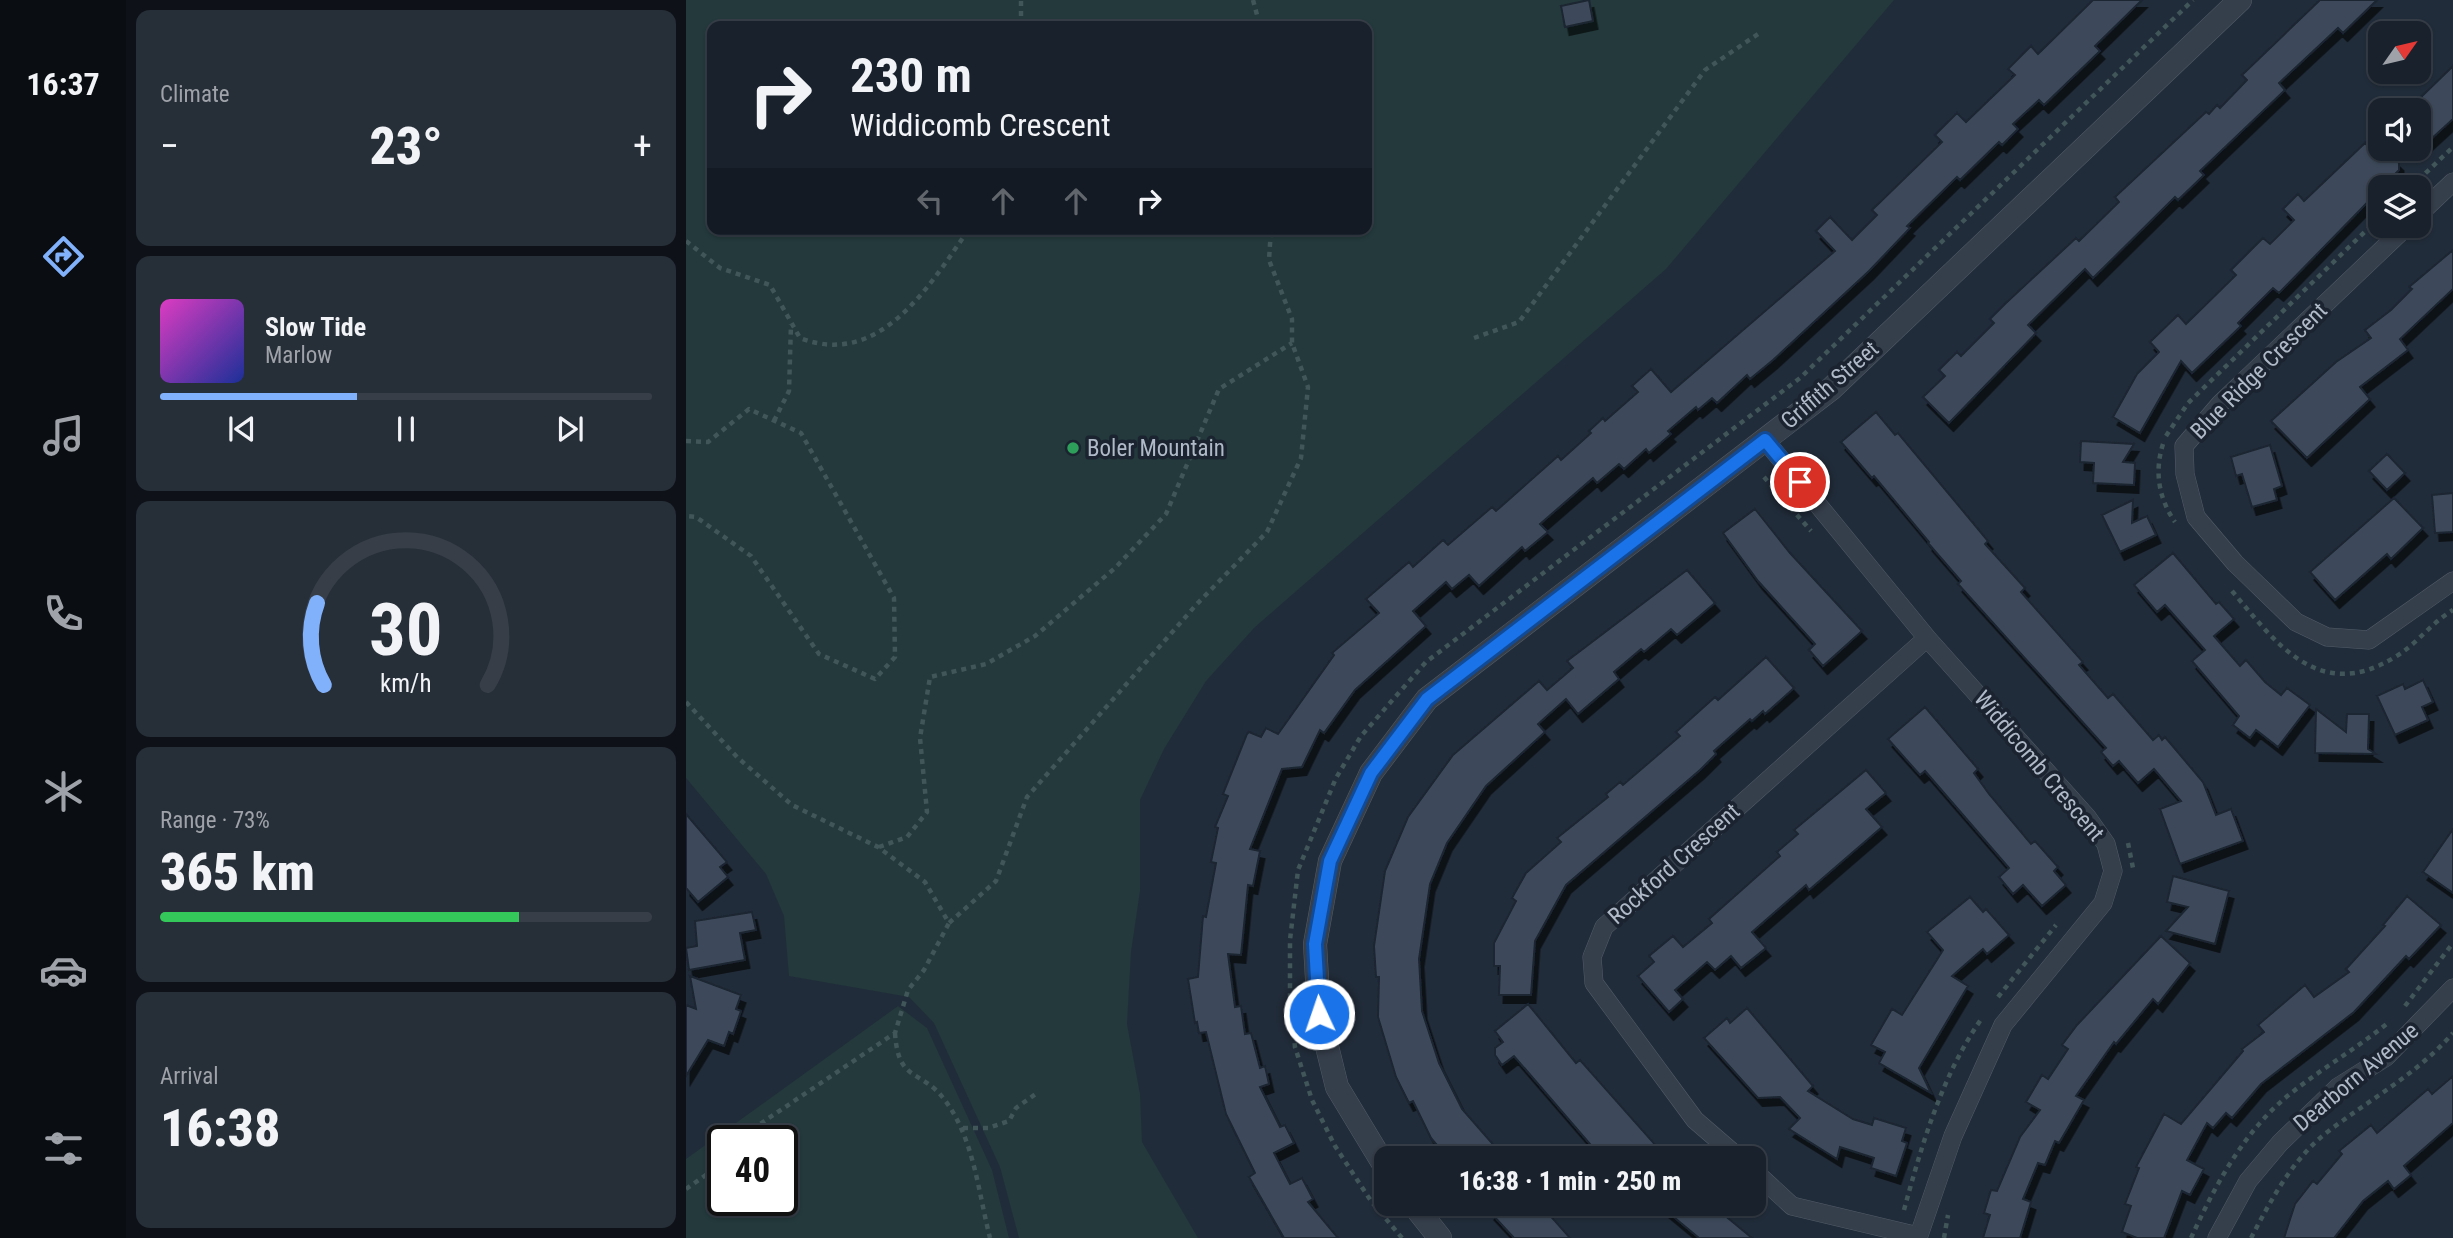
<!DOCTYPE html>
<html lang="en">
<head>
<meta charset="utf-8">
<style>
	body { margin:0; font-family:"Roboto Condensed",sans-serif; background:#262e38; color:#f1f3f6; height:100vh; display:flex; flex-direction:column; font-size:26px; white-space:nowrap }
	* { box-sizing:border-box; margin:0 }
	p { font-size:23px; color:#9fa3a9 }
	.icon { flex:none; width:38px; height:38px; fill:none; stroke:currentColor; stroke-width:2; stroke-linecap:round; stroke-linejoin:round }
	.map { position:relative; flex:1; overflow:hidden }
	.drawer { display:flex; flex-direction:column; gap:10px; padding:10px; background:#0e1218; width:560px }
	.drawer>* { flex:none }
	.guide { position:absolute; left:21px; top:21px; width:665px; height:214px; border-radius:14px; box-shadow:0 2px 5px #0004,0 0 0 2px #373e48; background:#19212c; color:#f1f3f6; overflow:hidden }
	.needle { width:46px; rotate:56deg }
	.tools { position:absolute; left:1682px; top:21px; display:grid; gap:14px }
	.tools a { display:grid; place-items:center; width:63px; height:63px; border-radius:14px; background:#19212c; box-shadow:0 2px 5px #0004,0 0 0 2px #373e48; font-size:35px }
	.speed { position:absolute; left:21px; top:1125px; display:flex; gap:14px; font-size:35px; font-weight:700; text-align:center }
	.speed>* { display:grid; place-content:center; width:91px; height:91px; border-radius:50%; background:#19212c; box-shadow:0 2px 5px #0004,0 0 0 2px #373e48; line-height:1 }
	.speed .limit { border:4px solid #111; border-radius:10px; background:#fff; color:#111 }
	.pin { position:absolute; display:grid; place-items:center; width:60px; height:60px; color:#fff; margin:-30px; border:4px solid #fff; border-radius:50%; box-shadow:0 2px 7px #0007 }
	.me { position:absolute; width:77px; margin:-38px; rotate:357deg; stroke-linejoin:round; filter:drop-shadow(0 0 5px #0008) }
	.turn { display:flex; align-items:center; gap:24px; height:147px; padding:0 28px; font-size:32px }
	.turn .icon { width:91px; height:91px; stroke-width:2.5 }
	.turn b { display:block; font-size:49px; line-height:60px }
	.lanes { display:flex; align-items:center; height:66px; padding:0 28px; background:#0003; justify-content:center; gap:35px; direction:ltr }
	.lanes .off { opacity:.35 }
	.big { font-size:52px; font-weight:800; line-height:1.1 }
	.drawer .widget { flex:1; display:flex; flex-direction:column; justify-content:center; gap:10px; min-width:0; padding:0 24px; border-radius:14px; background:#262e38 }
	.drawer .dial { align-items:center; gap:0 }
	.dial svg { height:182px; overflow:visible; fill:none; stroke:#373e48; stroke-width:7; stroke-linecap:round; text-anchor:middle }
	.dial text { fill:#f1f3f6; stroke:none }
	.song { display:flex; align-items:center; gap:21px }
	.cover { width:84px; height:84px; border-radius:10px; background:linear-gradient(135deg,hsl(310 70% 55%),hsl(230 70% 35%)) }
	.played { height:7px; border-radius:4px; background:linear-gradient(90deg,#81b1fa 40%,#373e48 40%) }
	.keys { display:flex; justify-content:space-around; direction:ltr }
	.heat { display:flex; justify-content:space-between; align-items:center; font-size:38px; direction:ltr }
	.charge { height:10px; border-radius:5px; background:linear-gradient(90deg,#34c759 73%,#373e48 0) }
	.trip { position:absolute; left:688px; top:1146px; width:392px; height:70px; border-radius:14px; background:#19212c; box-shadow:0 2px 5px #0004,0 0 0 2px #373e48; font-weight:800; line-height:70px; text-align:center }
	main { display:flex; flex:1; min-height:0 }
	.dock { display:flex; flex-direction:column; width:126px; justify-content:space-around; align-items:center; background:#0a0d12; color:#9fa3a9 }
	.dock .icon { width:49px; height:49px }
	.dock .selected { color:#81b1fa }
	.dock b { font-size:32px; color:#f1f3f6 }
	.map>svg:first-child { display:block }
	.green { fill:#23393b; fill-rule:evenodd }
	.building { fill:#3d4a5a; stroke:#1c2531; stroke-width:2; filter:url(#shadow) }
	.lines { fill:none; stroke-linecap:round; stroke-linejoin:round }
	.minor-casing { stroke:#525c68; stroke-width:19 }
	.tertiary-casing { stroke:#525c68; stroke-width:24 }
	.path { stroke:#415659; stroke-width:4.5; stroke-dasharray:5 5; stroke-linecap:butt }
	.minor { stroke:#353e4b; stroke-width:18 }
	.tertiary { stroke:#353e4b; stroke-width:23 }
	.route-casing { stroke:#114b97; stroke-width:18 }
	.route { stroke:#1a73e8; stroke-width:12 }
	.leisure-dot { fill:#2e9e5b; stroke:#1a232f; stroke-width:2.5 }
	.labels { text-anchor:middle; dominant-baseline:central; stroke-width:7; stroke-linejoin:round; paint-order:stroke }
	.street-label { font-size:23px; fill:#afb9c7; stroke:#1a232f }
	.poi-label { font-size:23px; fill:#afb9c7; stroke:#1a232f; text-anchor:start }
</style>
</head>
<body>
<main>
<nav class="dock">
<b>16:37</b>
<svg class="icon selected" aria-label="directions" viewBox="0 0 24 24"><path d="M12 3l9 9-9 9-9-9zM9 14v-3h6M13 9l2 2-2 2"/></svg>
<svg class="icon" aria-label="music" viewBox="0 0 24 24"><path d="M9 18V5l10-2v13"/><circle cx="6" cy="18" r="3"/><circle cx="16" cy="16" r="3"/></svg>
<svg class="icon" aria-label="phone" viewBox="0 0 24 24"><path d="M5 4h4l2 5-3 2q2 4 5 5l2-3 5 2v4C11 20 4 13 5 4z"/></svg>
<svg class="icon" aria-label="climate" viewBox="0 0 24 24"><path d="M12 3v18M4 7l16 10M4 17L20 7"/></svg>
<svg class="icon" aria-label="car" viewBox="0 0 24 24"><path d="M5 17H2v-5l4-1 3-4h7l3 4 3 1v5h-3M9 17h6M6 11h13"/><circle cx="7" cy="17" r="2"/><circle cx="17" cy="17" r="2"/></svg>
<svg class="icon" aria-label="filters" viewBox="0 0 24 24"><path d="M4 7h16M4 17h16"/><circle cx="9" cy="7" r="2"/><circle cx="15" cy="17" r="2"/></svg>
</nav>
<section class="drawer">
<div class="widget"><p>Climate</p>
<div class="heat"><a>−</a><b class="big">23°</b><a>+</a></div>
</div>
<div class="widget">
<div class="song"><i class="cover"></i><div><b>Slow Tide</b><p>Marlow</p></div></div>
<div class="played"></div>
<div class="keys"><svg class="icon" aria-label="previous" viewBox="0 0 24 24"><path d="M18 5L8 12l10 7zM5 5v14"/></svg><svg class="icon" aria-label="pause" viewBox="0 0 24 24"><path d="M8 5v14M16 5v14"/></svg><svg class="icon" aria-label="next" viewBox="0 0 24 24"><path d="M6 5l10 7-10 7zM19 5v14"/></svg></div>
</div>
<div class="widget dial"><svg viewBox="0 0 100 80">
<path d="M14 69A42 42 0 1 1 86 69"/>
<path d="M14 69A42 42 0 0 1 11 33" stroke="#81b1fa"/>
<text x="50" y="56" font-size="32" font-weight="700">30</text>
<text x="50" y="72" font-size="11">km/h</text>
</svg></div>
<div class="widget"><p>Range · 73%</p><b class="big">365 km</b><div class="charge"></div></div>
<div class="widget"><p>Arrival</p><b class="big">16:38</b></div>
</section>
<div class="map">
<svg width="1767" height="1238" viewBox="0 0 1767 1238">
	<defs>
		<filter id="shadow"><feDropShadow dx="4.5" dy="8" stdDeviation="0" flood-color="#0009"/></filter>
	</defs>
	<rect width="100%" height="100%" fill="#212c3a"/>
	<path class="green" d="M0,0H1208L980,269L569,627L520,681L478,749L454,800V891L445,952L441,1024L454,1094L456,1142L512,1238H333L314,1167L248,1023L223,997L103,976L98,916L80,874L0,778ZM26,26H681V229H26Z
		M212,1006L241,1028L306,1170L323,1238H0V1159ZM37,1141H96V1200H37Z"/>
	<path class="building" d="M903,0L907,21L879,27L875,6Z
		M1407,0H1456L1409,46L1414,51L1358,105L1353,100L1327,124L1332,129L1316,145L1313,142L1274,180L1271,177L1221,226L1224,228L1183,271L1087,360L1064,379L1061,375L1031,403L1026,398L1012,410L1010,407L982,431L985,434L963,453L960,449L938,469L933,464L911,483L907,478L854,524L862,532L839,551L836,547L793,586L783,575L766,589L760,582L727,611L740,626L669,690L638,733L634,730L616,767L596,769L564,849L574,851L567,886L562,885L555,955L542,954L549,1007L555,1006L559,1034L565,1033L574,1068L579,1066L583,1084L574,1087L594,1127L599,1125L608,1143L588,1153L604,1184L616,1178L627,1199L622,1202L652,1238H598L563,1177L569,1173L540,1114L520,1032L513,1033L511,1022L509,1023L502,979L512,977L517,916L520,917L530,863L525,862L532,828L529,827L542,796L537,794L561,734L563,732L575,737L580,728L592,734L648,655L646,653L693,613L680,599L723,562L727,567L757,540L762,545L806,507L810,511L872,456L875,460L905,433L903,431L917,418L919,421L952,392L946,386L965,369L985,392L1149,251L1130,231L1144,217L1166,240L1191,215L1186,210L1256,142L1249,135L1271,113L1280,122L1329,75L1322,69L1345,46L1352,54Z
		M1634,0H1691L1657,33L1652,28L1593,83L1599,90L1514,171L1518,175L1492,200L1489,197L1407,278L1399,269L1342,325L1350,333L1263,423L1237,397L1259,376L1253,370L1271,352L1275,356L1308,323L1304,319L1320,303L1390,238L1393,241L1433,202L1429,197L1520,112L1523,114L1531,105L1534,108L1561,80L1556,75Z
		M1767,66V119L1732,151V100Z
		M1679,143L1685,149H1698L1713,163V170L1593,293L1587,288L1552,323L1555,326L1506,373L1495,361L1454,433L1427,417L1451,374L1473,352L1464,342L1492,315L1500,324L1550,275L1545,270L1577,238L1584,244L1608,220L1597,209L1612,194L1618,201Z
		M1767,250V289L1714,339L1722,350L1674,387L1684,399L1621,458L1585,421L1650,362L1685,338L1679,330L1705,310L1726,289L1723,287Z
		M1190,412L1209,435L1212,433L1302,541L1299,544L1339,588L1335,592L1397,662L1393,665L1422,698L1427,694L1467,740L1473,735L1476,740L1479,737L1517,782L1530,815L1545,809L1557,841L1494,864L1474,809L1495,801L1468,769L1452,783L1433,761L1427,766L1415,752L1420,748L1272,584L1275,581L1242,543L1243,542L1188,476L1186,478L1155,442Z
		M1395,441L1448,444L1437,462L1449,463L1448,485L1407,483L1408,463L1394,462Z
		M1584,445L1596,486L1588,489L1591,500L1566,507L1556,474L1550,476L1545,457Z
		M1701,454L1719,473L1701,490L1683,471Z
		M1767,493V532L1749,533L1746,495Z
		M1708,498L1737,528L1705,559L1701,554L1649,600L1624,572Z
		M1447,500L1446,523L1461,516L1470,535L1434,552L1416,515Z
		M1069,509L1104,553L1176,631L1137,666L1123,650L1129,644L1072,581L1037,533Z
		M1487,553L1530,604L1533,602L1548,619L1528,636L1554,666L1560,660L1579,682L1595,695L1601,688L1624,705L1592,747L1570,730L1564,738L1547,725L1553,716L1506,661L1519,650L1479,605L1471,612L1448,585Z
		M1001,570L1029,603L991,635L985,629L958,652L955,649L928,672L933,679L892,714L880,699L852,724L859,732L800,786L761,843L744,884L733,959L736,1011L753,1063L776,1109L819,1158H784L773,1146L760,1156L745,1138L727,1101L723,1103L710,1077L692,1017L693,977H690L688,946L699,871L722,817L767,755L853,681L861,690L887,668L881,661Z
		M1080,657L1108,688L1079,714L1077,711L1066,721L1064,719L1028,751L1030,754L1014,770L880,885L849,941L845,995H813L814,966H808V943L830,901L826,898L840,873L875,842L871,838L922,797L920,794L934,782L937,785L994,736L990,732L1029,697L1032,700Z
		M1737,680L1747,702L1736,707L1742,720L1709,735L1691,696L1717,684L1719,689Z
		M1239,707L1292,769L1288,773L1303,794L1345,844L1349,841L1372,867L1368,871L1380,885L1356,906L1337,885L1327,894L1313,877L1323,868L1239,771L1234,775L1202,739Z
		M1630,709L1660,732L1661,714H1683L1682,749L1690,754L1629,753Z
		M1180,770L1200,793L1180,809L1196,827L1123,890L1120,885L1066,932L1080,948L1055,968L1045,956L1029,970L1021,962L989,990L997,999L983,1012L952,976L968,962L963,956L987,936L997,947L1026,923L1023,919L1094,856L1091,852L1112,834L1108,830Z
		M0,814L41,862L34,867L42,877L12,902L0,888Z
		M1767,829V893L1737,872Z
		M1487,876L1543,891L1529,944L1480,931L1502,907L1481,902Z
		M1721,896L1755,925L1723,959L1720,956L1668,1012L1575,1084L1546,1118L1540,1113L1527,1128L1521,1123L1501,1160L1518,1169L1504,1195L1496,1191L1478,1238H1451L1436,1232L1445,1206L1439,1204L1453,1168L1450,1167L1478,1114L1495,1124L1557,1051L1556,1049L1578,1032L1572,1025L1619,985L1628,997L1663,972L1660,969L1699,926L1697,925Z
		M1284,897L1297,912L1300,909L1323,935L1301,954L1297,949L1266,976L1282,986L1233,1068L1245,1093L1193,1063L1199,1052L1185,1045L1206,1009L1216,1015L1257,950L1241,932Z
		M66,912L70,930L54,933L59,960L3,970L0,948L11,946L9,921Z
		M1475,936L1504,963L1472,1004L1467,999L1430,1044L1428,1042L1390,1096L1398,1100L1373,1143L1369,1141L1359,1165L1352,1163L1337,1199L1345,1202L1334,1238H1297L1304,1215L1298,1213L1305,1190L1311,1191L1334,1137L1354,1110L1340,1102L1356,1075L1362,1079L1382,1049L1376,1045L1391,1025Z
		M4,976L55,995L50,1009L55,1011L47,1034L43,1032L38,1046L22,1040L0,1076V1005L10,1009Z
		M842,1004L890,1063L894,1060L981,1158H916L828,1056L816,1065L809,1055V1048L817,1042L809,1031Z
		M1061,1008L1127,1086L1122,1091L1167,1119L1186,1125L1188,1118L1220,1128L1216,1141L1221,1143L1210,1176L1185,1168L1188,1158L1154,1147L1151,1159L1103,1129L1114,1118L1094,1097L1072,1098L1018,1038L1041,1018L1044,1023Z
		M1767,1076V1123L1718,1166L1725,1175L1708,1189L1702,1181L1677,1201L1648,1238H1598L1609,1204L1627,1181L1631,1184L1656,1154L1653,1151L1685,1125L1691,1133L1742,1089L1746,1094Z
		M813,1204H854L884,1238H828L804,1212Z
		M972,1204H1025L1066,1238H1013Z"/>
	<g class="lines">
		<g class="minor-casing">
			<path id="minor" d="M1732,215L1767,182
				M1721,226L1534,404L1498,446L1499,474L1510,517L1549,563L1610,622L1641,637L1683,640L1767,581
				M1079,440L1241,638L1401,817L1420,844L1427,871L1417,903L1317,1025L1267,1136L1232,1238
				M1053,1158L1009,1120L908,983L906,957L918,927L1241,638
				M1068,1171L1106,1206L1232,1236
				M1531,1238L1562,1181L1594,1143L1652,1087L1700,1057L1767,988"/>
		</g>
		<g class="tertiary-casing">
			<path id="tertiary" d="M700,1168L651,1087L633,1014L629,944L644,861L685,773L741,699L1145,389L1554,0
				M727,1204L754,1238"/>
		</g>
		<path class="path" d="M567,0L574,26
			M335,26V0
			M1725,187L1767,147
			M0,241L34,268L84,285L114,338C194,369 244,285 283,229
			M788,338L833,322L1019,70L1072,34
			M88,421L103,391L105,324
			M1480,436L1502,403L1694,217
			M0,441L22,442L63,409L115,433L208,598L209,657L189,679L133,654L65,556L10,517L0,516
			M1477,444C1468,472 1473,499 1489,522
			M1078,477L1125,531
			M1546,591C1590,643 1633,704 1709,657C1731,644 1745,623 1767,610
			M0,702L51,757L106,805L192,847L239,882L263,923L310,881L341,797L510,605L581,532L615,458L622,387L606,343V319L583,260L585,229
			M1442,843L1447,868
			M193,847L221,837L241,812L234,738L244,677L300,664L349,636L429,568L480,514L533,389L606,343
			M1312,997L1370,925
			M1719,1006L1767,943
			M209,1033C212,1083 235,1069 258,1099C288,1138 292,1191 304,1238
			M277,1128H302L323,1121L330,1108L351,1093
			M65,1141L74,1124L209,1033L222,990L238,970L263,923
			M0,1189L37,1163
			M1218,1210C1236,1144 1256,1075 1296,1018
			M716,1238L685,1201L649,1146L626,1100L609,1047L604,998V940L612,870L650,778L675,736L740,662L1114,378L1507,0
			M1258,1238L1262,1215
			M1505,1238C1528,1188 1555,1136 1598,1099C1631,1071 1669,1050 1703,1022
			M1565,1238C1585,1200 1606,1160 1640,1133C1684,1099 1730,1075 1767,1033"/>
		<use href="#minor" class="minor"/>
		<use href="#tertiary" class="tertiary"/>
	</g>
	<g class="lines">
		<g class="route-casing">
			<path id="route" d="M633,1014L629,944L644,861L685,773L741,699L1079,440L1114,482"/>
		</g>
		<use href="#route" class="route"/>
	</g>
	<circle class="leisure-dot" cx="387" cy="448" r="7"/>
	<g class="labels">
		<g class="street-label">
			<text transform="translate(1573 371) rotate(-45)">Blue Ridge Crescent</text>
			<text transform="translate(1144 385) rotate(-41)">Griffith Street</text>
			<text transform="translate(1353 766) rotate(50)">Widdicomb Crescent</text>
			<text transform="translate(988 864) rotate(-42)">Rockford Crescent</text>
			<text transform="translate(1670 1077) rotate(-40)">Dearborn Avenue</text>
		</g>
		<g class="poi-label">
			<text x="401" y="448">Boler Mountain</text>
		</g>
	</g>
</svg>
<div class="tools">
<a><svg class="needle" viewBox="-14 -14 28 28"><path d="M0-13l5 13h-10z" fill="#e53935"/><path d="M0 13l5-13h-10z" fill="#9fa3a9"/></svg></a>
<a><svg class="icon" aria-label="sound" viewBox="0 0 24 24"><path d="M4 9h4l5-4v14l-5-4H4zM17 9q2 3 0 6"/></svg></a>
<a><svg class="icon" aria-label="layers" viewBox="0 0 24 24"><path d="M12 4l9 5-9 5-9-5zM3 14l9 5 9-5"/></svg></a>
</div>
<div class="speed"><div class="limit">40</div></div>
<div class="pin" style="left:1114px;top:482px;background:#d93025"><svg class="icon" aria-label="arrive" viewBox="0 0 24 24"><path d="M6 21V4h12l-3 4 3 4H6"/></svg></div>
<svg class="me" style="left:633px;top:1014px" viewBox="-20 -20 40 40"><circle r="17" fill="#1a73e8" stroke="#fff" stroke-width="3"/><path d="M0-11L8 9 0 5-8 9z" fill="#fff"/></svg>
<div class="trip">16:38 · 1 min · 250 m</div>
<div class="guide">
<div class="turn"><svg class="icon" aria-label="right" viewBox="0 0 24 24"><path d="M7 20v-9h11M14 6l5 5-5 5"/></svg><div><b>230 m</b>Widdicomb Crescent</div></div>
<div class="lanes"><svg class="icon off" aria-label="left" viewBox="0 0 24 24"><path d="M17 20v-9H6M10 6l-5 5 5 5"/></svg><svg class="icon off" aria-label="ahead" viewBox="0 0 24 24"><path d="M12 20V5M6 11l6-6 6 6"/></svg><svg class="icon off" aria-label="ahead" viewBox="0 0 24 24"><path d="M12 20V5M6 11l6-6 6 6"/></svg><svg class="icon" aria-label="right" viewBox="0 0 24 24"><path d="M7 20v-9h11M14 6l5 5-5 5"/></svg></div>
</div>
</div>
</main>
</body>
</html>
